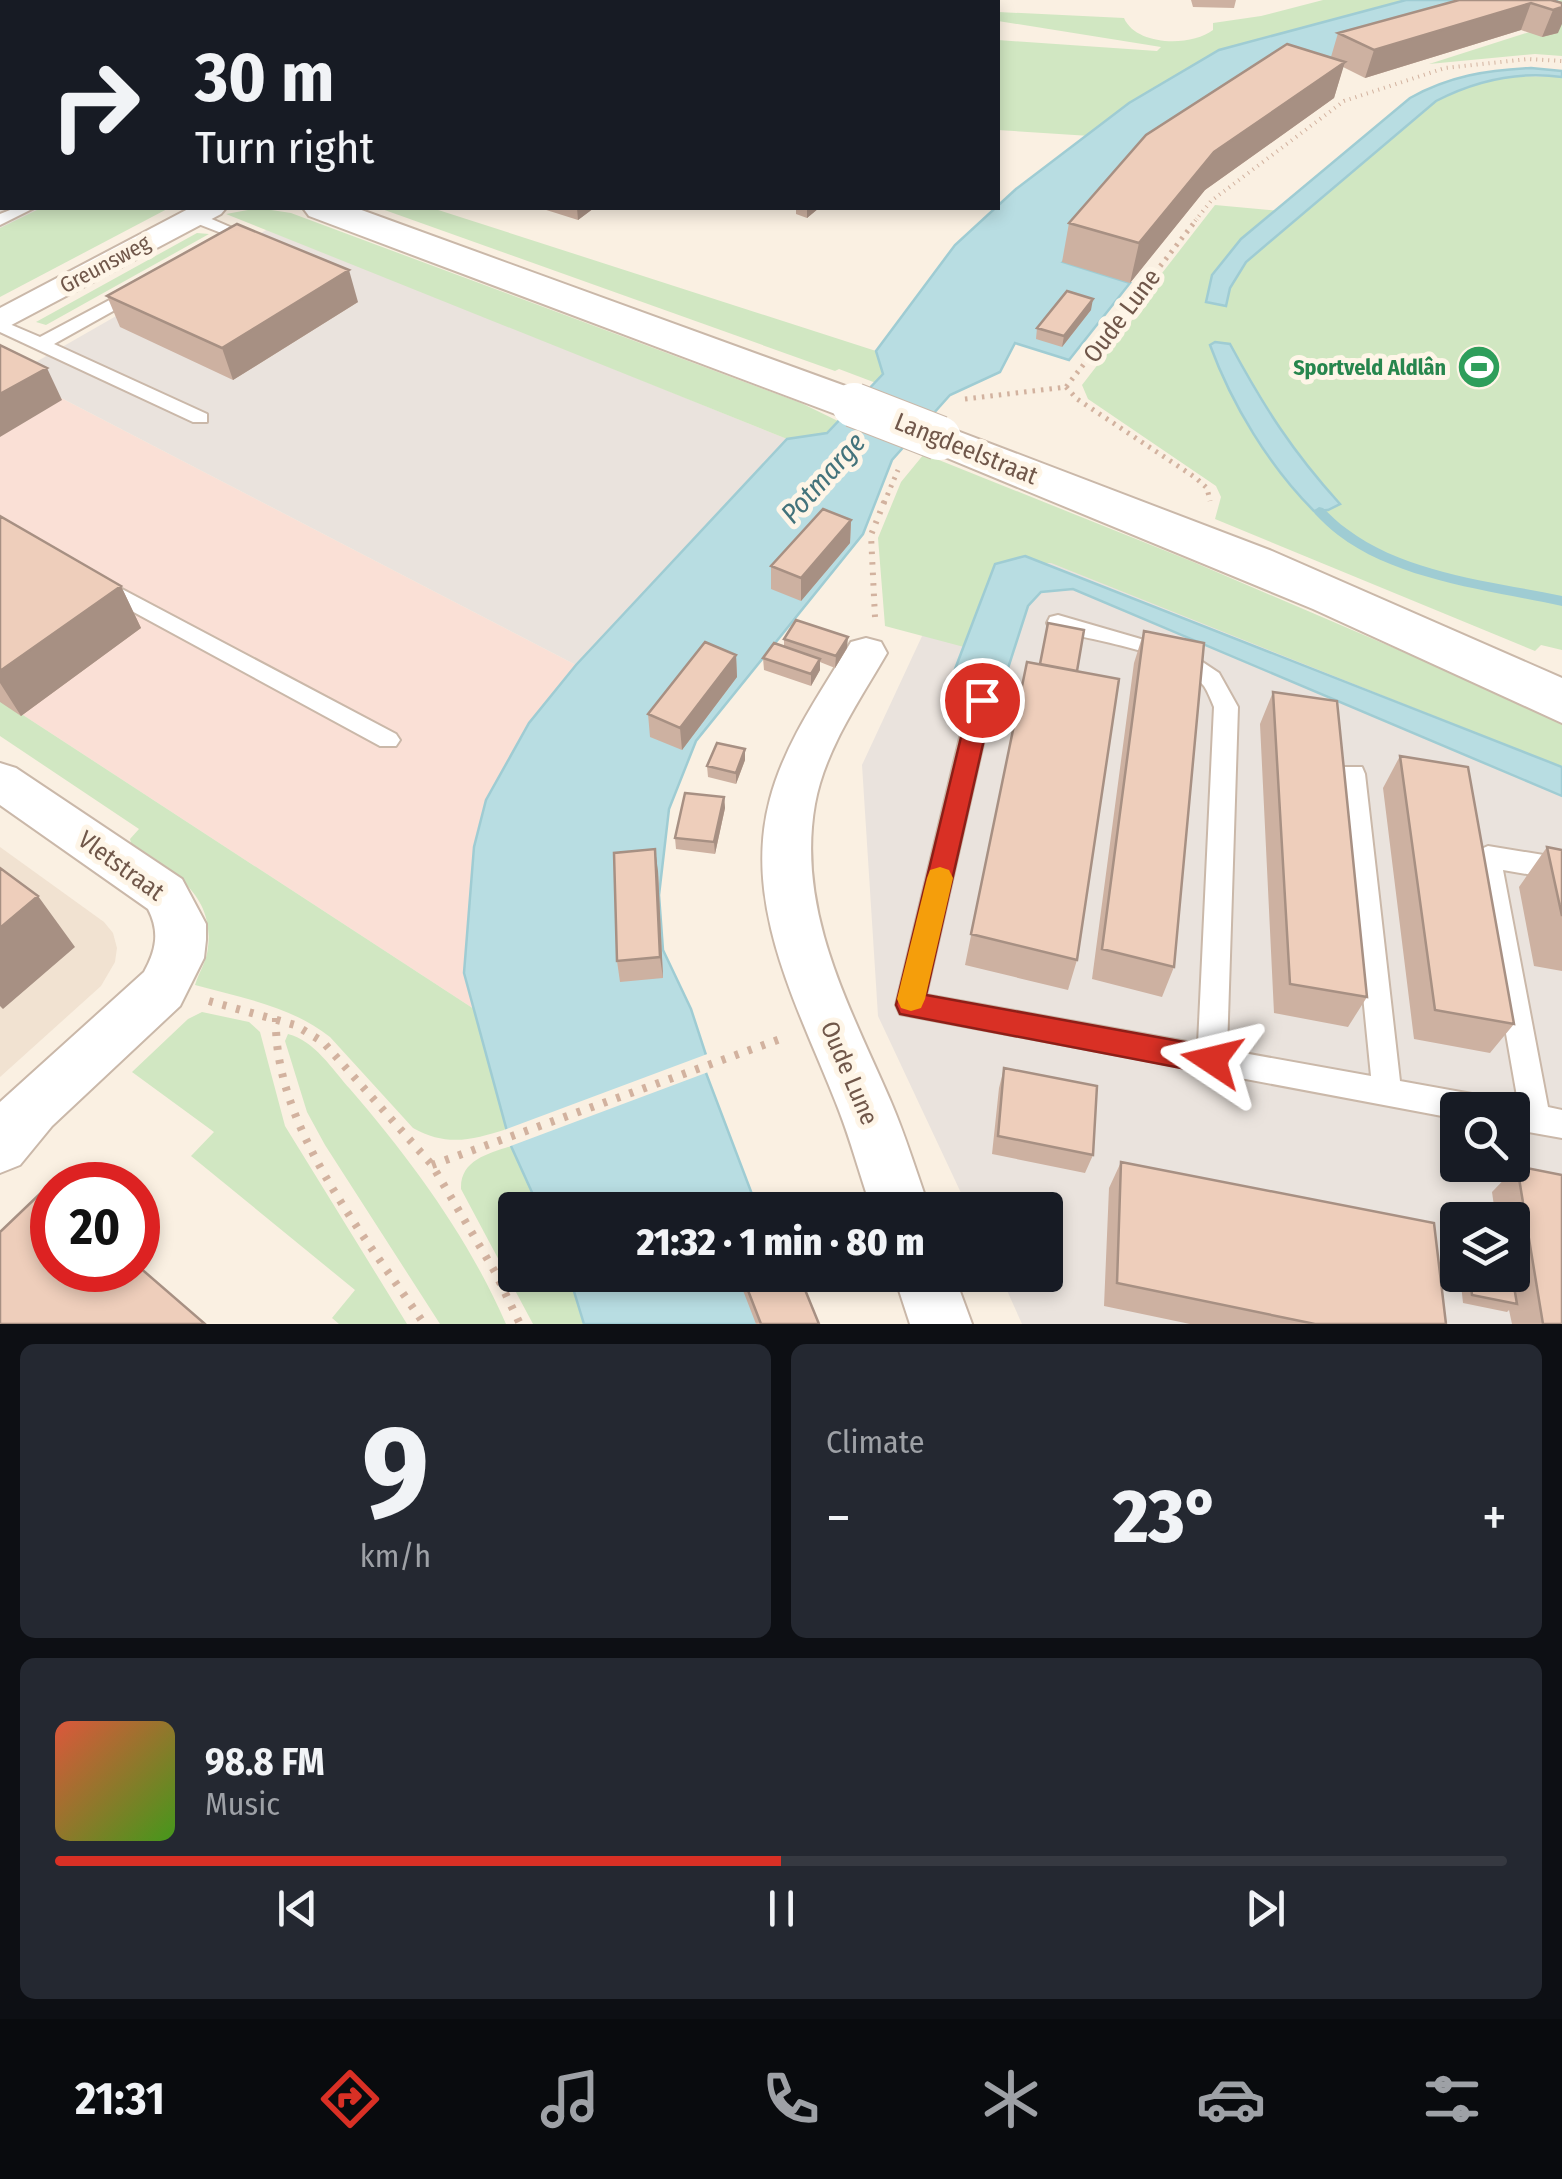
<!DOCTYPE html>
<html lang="en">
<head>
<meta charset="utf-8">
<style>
	body { margin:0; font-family:"Fira Sans Condensed",sans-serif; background:#242831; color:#f1f3f6; height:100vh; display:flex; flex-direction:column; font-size:38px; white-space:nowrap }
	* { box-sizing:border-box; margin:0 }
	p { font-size:32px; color:#9ea1a6 }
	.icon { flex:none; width:55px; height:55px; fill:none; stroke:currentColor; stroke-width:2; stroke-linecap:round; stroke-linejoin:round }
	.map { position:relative; height:1324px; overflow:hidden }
	.drawer { display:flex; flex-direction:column; gap:20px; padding:20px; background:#0d0f14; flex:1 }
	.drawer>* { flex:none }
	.hud { position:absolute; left:0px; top:0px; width:1000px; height:210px; box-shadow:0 5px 15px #0003; background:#171b24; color:#f1f3f6; overflow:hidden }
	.fabs { position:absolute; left:1440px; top:1092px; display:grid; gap:20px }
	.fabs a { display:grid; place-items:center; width:90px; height:90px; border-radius:10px; background:#171b24; box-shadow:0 5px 15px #0003; font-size:50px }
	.speed { position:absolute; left:30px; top:1162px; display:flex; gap:20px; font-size:50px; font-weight:700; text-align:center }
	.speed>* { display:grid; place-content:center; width:130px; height:130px; border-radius:50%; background:#171b24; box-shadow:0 5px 15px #0003; line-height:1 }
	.speed .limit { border:15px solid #d22; background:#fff; color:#111 }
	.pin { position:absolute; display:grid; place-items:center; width:85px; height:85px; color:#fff; margin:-42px; border:5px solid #fff; border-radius:50%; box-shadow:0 2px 10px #0007 }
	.me { position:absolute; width:110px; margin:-55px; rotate:280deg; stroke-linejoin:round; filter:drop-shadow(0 0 8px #0008) }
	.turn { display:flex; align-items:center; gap:35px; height:210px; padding:0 30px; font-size:45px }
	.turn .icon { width:130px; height:130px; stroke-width:2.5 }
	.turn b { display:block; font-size:70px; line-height:85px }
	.big { font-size:75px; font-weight:800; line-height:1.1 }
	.drawer .tile { flex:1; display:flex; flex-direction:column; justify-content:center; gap:15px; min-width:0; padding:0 35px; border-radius:15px; background:#242831 }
	.drawer .dial { align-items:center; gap:0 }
	.dial b { font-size:130px; line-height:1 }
	.song { display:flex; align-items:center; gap:30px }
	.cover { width:120px; height:120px; border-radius:15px; background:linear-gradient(135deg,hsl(10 70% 55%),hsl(100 70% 35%)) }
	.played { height:10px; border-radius:5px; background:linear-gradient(90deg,#d93025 50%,#363941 50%) }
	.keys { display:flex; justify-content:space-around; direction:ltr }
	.heat { display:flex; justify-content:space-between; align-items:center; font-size:55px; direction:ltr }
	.drawer .tiles { flex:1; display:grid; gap:20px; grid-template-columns:1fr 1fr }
	.tile:last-child { grid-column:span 2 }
	.trip { position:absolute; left:498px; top:1192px; width:565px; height:100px; border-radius:10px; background:#171b24; box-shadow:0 5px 15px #0003; font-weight:800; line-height:100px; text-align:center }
	.tab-bar { display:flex; height:160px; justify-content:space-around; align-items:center; background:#090b0e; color:#9ea1a6 }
	.tab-bar .icon { width:70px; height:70px }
	.tab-bar .on { color:#d93025 }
	.tab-bar b { font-size:45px; color:#f1f3f6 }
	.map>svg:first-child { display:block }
	.residential { fill:#f1e2d1 }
	.commercial { fill:#fae0d6 }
	.industrial { fill:#eae3dd; fill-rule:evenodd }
	.green { fill:#d1e7c2 }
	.water { fill:#b8dde2; stroke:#9fccd3; stroke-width:2.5 }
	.pier { fill:#faf0e2 }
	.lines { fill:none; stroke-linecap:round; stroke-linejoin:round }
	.stream { fill:#9fccd3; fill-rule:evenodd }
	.service-casing { stroke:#cab8a9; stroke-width:4 }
	.minor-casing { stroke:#cab8a9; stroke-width:4 }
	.tertiary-casing { stroke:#cab8a9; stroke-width:4 }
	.path-far3 { stroke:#d2b29f; stroke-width:4; stroke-dasharray:1 5; stroke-linecap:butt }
	.path-far2 { stroke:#d2b29f; stroke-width:5; stroke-dasharray:2.5 6; stroke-linecap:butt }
	.path-far1 { stroke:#d2b29f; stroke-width:6; stroke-dasharray:2.5 8; stroke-linecap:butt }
	.path { stroke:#d2b29f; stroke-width:8; stroke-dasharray:4 10; stroke-linecap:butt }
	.service { fill:#fff; fill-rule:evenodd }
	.minor { fill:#fff; fill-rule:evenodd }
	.tertiary { fill:#fff; fill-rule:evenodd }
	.tertiary-bridge-casing { stroke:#cab8a9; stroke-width:46; stroke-linecap:butt }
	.tertiary-bridge { stroke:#fff; stroke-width:44 }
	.wall { fill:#cdb1a1 }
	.shaded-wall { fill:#a79083 }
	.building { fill:#eecebb; stroke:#a79083; stroke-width:2.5 }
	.route { fill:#d93025; stroke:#8d1f18; stroke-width:2.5 }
	.slow { fill:#f59e0b }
	.labels { text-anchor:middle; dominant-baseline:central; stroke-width:10; stroke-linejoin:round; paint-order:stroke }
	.far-street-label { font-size:22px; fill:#70574a; stroke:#fef5e7 }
	.far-leisure-label { font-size:22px; font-weight:bold; fill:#27864d; stroke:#fef5e7; text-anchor:end }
	.street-label { font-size:25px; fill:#70574a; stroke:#fef5e7 }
	.water-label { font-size:28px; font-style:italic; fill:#43737b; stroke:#fef5e7 }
</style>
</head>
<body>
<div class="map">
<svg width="1562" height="1324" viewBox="0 0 1562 1324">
	<rect width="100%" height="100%" fill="#faf0e2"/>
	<path class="residential" d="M0,847L104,922L113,933L117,948L115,962L101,986L0,1077Z"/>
	<path class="commercial" d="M15,374L576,665L529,724L486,800L464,973L474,1009L0,700V383Z"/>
	<path class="industrial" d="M0,0H525L2,2V208H146L0,294Z
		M268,229L787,439L576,665L15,374Z
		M977,518L1562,767V1324H1022L1000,1275H1045V1210H969L878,1016L862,765ZM1458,1110H1512V1165H1458ZM1458,1220H1512V1275H1458Z"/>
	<path class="green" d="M1323,0H1406L1219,50L1130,103L1090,136L998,130V40L1157,51L1161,47L998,21V12L1124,18C1136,46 1191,47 1213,30V23L1261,16Z
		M1562,0V56L1535,54L1429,64L1545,27L1533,5Z
		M1517,76L1562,77V650L1541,645L1535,651L1215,519L1221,497L1216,486L1088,399L1082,385L1136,315L1131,313L1215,205L1303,213L1436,101L1478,83Z
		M41,208H169L0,297V228Z
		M258,208L291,213L801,403L838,421L826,433L787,439L226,214Z
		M379,208H432L876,351L884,374L876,383L839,369L835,371Z
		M197,233L209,234L46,325L36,322Z
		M924,454L1191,561L1562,720V767L1051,563L995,564L964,647L885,626L878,538L901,482Z
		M0,700L474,1009L507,1129C472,1140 447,1147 413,1128L330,1037C291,1006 242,998 195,985C199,972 207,961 208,947C215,893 168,868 131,843L130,839L139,829L0,736Z
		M202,1012L249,1022L260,1032L285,1126L407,1324H339L332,1318L355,1290L191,1156L214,1132L132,1072L188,1019Z
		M288,1034C315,1041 332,1069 350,1089C412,1161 468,1237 506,1324H440L325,1145L307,1112L285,1041Z
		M511,1146L540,1210H515V1275H569L584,1324H533L461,1189C460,1160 488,1154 511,1146Z"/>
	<path class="water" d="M1406,0H1558L1332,61L1063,262L1130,283L1069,360L1015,343L1000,372L950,395L892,460L863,534L696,741L669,809L659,895L663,950L691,1009L706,1055V1073L758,1210H540L511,1146L464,973L474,847L486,800L529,723L576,665L787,439L827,433L883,374L876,351L955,245L1016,189L1129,103L1219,50Z
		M1531,68L1562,71V77C1518,71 1475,81 1436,101L1246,262L1230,288L1226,306L1206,302L1212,275L1241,239L1410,98C1449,76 1487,70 1531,68Z
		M1215,342L1230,344C1264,407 1292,451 1340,504L1328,510L1314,511C1269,466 1232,405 1210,345Z
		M1025,556L1562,767V796L1073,589L1041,592L1028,606L1001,690L952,677L995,564Z
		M569,1275H783L801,1324H584Z"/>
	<path class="pier" d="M710,1053L711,1071L508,1147L504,1130Z"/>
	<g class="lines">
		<path class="stream" d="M1319,507L1323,508C1331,515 1338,523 1347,529C1407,574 1491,581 1562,596V606C1490,590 1398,581 1338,535C1330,529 1322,521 1315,514L1313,511Z"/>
		<g class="service-casing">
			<path id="service" d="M2,64V72L0,73V65Z
				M0,89L2,90V98H0Z
				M2,194V204L0,205V195Z
				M15,208H34L0,225V214Z
				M188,214H200L244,233L224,247H212V241L224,234L188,220Z
				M134,287L142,292L140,296L54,344L207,414V422H193L0,332V320L40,337Z
				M103,579L396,734L400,740L396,746H380L95,591L92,586L95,581Z
				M1058,615L1189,653L1219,673L1238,707L1227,1050L1371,1076L1341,774L1344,767H1362L1365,774L1400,1081L1483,1096L1493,1100L1498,1110H1458V1119L900,1014L896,1005L969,700L973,694H989L993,700L926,995L1198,1044L1214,707C1211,700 1208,692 1204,686C1176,650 1092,641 1050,629L1047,623L1050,617Z
				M1488,846L1562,858V880L1503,870L1548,1107L1562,1110V1138L1512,1129V1110H1499L1502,1105L1518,1102L1475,857L1479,850Z"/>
		</g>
		<g class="minor-casing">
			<path id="minor" d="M190,208H226L221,214L0,331V308Z
				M866,638L881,642L887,653C860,700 825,749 815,804C796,911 850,1007 891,1102C906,1137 917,1174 930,1210H872C860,1176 851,1141 838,1108C800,1010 741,907 770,799C785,742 821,692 851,642Z
				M0,763L16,768L182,879L206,924V940L204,958L180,1006L52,1126L20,1165L0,1173V1102L144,972C156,950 160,932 148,909L0,805Z
				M894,1275H954L972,1324H910Z"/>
		</g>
		<g class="tertiary-casing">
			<path id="tertiary" d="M303,208H356L870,395L877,405L870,415L854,419L838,415L309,216Z
				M939,424L1272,551L1562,678V723L1313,609L923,448L916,438L923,428Z"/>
		</g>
		<path class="path-far3" d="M564,2L568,0
			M1195,221L1211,201L1344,101L1445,68L1528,59L1562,61"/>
		<path class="path-far2" d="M1066,387L1077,399L1196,478L1207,488L1210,501
			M965,399L1066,387L1197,219
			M884,503L898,470"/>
		<path class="path-far1" d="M875,617L871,535L885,500"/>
		<path class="path" d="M209,1001L295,1025L323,1042L432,1165L495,1272L520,1324
			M276,1018C273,1127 366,1237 424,1324
			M432,1165L783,1038"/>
		<use href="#service" class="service"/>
		<use href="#minor" class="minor"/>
		<use href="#tertiary" class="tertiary"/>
		<g class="tertiary-bridge-casing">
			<path id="tertiary-bridge" d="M854,405L939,438"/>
		</g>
		<use href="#tertiary-bridge" class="tertiary-bridge"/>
	</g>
	<path class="wall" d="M715,0H755L754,2H715Z
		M847,0H861V2H847Z
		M1191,0H1236L1234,8L1193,7Z
		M1551,0L1558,33L1542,37L1521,30L1365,78L1343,67L1334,98L1205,190L1130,283L1062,262L1069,223L1331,57L1338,33Z
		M540,208H594L578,220Z
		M796,208H819L807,218L796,214Z
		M107,296L358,302L233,380L120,327Z
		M1091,310L1062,347L1036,339L1037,328Z
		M0,516L121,586L141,628L21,716L0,702Z
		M851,520L850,543L801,601L771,589V566Z
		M1144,631L1174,967L1162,997L1092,979L1134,663Z
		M784,639L847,648L835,668L820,662V670L811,686L764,670L763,658L784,647Z
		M736,655L737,677L682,750L650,737L648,714Z
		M1027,662L1077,671V960L1068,990L965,965Z
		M1273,692L1367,997L1348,1027L1274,1013L1260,724Z
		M745,749V760L736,784L708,777L707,766Z
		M1400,756L1514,1024L1490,1053L1414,1039L1383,788Z
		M724,797L725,808L715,854L676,849L675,838Z
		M1547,847L1562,850V971L1534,966L1519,887Z
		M658,871L663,978L620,982L617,961Z
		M1004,1068L1093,1155L1085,1173L992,1154L999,1088Z
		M1121,1162L1446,1324H1190L1104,1306L1109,1188Z
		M1517,1166L1562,1324H1512L1509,1310L1507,1312L1463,1303L1460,1275H1512V1220H1496L1492,1192Z
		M737,1275H799L819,1324H756Z"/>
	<path class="shaded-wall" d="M1531,3L1521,30L1365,78L1374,50Z
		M1562,7V24L1558,33L1542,37L1553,10Z
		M1345,62L1334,98L1205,190L1130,283L1139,243L1214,152Z
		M577,208H594L578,220Z
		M807,208H819L807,218Z
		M349,270L358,302L233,380L222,348Z
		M1093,299L1091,310L1062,347L1064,336Z
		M47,368L62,400L0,437V394Z
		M851,520L850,543L801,601V578Z
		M121,586L141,628L21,716L0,683V671Z
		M848,637L847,648L835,668L836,656Z
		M736,655L737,677L682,750L680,728Z
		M820,659V670L811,686V674Z
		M745,749V760L736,784V773Z
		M724,797L725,808L715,854L714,842Z
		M655,849L658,871L663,978L660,957Z
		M38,896L75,947L3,1009L0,1006V928Z
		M851,1275H876L844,1285V1277Z"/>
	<path class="building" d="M151,0H166L174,2H145Z
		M1459,0H1551L1562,3V7L1553,10L1531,3L1374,50L1338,33Z
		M1287,44L1345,62L1214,152L1139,243L1069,223L1146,135Z
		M237,224L349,270L222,348L107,296Z
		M1067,291L1093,299L1064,336L1037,328Z
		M0,345L47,368L0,394Z
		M823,509L851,520L801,578L771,566Z
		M0,516L121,586L0,671Z
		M796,620L848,637L836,656L784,639Z
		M1048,623L1084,630L1077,671L1040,664Z
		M1144,631L1204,643L1174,967L1102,949Z
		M705,642L736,655L680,728L648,714Z
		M774,643L820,659L811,674L763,658Z
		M1027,662L1119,679L1077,960L971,934Z
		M1273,692L1337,701L1367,997L1290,984Z
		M717,743L745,749L736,773L707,766Z
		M1400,756L1468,767L1514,1024L1435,1010Z
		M685,793L724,797L714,842L675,838Z
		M1547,847L1562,850V916Z
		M655,849L660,957L617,961L614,853Z
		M0,868L38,896L0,928Z
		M1004,1068L1097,1086L1093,1155L998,1136Z
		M1121,1162L1434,1223L1446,1324H1315L1117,1283Z
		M1517,1166L1562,1175V1324H1543Z
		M46,1188L52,1194V1270H138V1266L205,1324H0V1232Z
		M742,1275H799L819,1324H761Z
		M1470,1275H1512L1517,1304L1472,1295Z"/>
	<path class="route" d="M982,691L993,700L926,995L1212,1047L1222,1051L1227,1060L1222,1070L1212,1074L900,1014L896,1005L970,700Z"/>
	<path class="slow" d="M940,867L949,870L953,878L925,999L921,1008L911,1011L901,1008L897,999L927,878L930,870Z"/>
	<defs>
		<g id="stadium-disc" transform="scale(2.25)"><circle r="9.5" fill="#2e9e5b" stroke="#fef5e7"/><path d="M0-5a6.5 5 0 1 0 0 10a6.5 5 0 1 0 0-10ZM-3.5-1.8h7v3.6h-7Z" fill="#fff"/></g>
	</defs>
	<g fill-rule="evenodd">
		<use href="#stadium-disc" x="1479" y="367"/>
	</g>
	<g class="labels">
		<g class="far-street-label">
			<text transform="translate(105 264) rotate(-28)">Greunsweg</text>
		</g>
		<g class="far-leisure-label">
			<text x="1446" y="367">Sportveld Aldlân</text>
		</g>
		<g class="street-label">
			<text transform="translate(1122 316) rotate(-53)">Oude Lune</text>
			<text transform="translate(966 449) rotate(22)">Langdeelstraat</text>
			<text transform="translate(121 866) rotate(36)">Vletstraat</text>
			<text transform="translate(849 1073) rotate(67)">Oude Lune</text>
		</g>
		<g class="water-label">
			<text transform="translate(823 478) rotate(-48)">Potmarge</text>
		</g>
	</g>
</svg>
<div class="fabs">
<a><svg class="icon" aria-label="search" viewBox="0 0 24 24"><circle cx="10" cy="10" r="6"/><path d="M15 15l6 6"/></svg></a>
<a><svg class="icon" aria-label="layers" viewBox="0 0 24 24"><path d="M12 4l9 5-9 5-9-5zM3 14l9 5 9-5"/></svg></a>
</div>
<div class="speed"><div class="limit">20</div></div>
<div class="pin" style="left:982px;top:700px;background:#d93025"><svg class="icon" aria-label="arrive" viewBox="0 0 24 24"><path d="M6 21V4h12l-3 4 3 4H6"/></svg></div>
<svg class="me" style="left:1212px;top:1060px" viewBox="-20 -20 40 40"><path d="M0-17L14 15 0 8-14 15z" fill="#d93025" stroke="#fff" stroke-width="4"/></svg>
<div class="trip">21:32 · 1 min · 80 m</div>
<div class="hud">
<div class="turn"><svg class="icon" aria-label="right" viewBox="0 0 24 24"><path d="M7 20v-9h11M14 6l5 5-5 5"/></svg><div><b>30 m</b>Turn right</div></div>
</div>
</div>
<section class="drawer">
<div class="tiles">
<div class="tile dial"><b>9</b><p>km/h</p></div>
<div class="tile"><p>Climate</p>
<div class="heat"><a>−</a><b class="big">23°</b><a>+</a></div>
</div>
<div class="tile">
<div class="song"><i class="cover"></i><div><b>98.8 FM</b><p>Music</p></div></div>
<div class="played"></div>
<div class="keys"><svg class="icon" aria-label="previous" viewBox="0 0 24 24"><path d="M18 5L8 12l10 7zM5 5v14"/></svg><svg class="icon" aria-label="pause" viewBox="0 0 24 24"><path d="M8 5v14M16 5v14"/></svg><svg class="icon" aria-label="next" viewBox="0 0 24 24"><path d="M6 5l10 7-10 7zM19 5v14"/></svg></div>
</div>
</div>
</section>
<nav class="tab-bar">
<b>21:31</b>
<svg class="icon on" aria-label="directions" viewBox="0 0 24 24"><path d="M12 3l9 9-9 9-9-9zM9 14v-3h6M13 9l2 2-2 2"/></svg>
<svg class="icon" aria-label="music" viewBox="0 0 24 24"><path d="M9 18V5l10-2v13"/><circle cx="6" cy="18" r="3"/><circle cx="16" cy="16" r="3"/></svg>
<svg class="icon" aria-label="phone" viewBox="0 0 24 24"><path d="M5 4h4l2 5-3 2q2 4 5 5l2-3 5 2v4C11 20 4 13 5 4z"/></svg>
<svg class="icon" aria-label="climate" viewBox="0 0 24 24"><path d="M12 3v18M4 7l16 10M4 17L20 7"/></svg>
<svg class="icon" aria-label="car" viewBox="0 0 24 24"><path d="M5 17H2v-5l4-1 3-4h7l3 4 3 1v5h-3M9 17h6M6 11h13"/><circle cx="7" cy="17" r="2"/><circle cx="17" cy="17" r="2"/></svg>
<svg class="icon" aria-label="filters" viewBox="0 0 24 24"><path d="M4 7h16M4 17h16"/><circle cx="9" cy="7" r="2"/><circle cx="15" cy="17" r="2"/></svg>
</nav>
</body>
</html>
